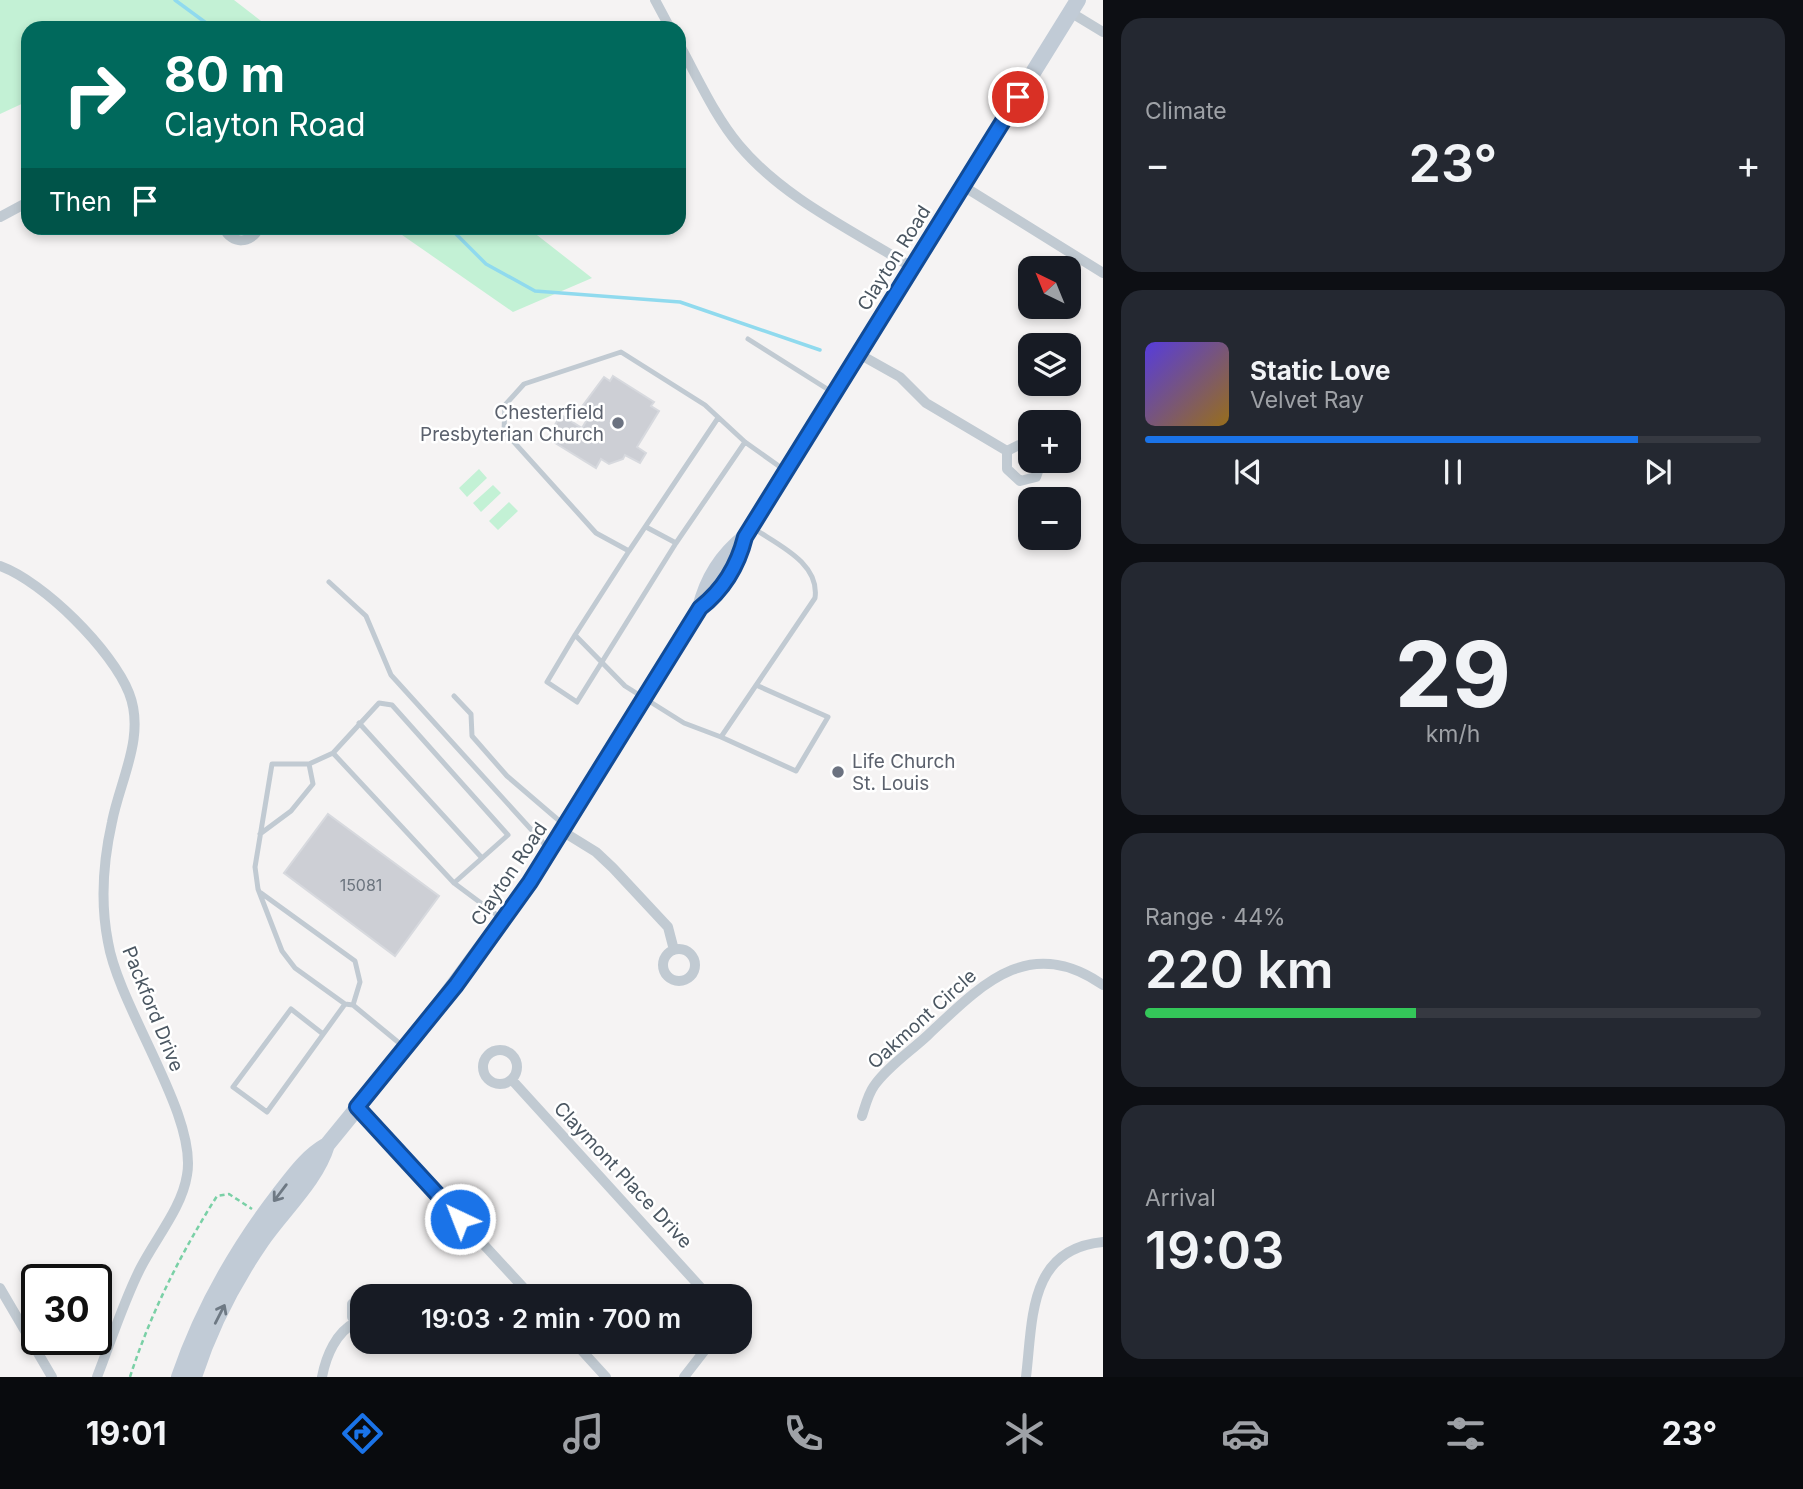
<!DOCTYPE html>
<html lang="en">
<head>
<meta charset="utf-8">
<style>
	body { margin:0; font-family:Inter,sans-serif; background:#242831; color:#f1f3f6; height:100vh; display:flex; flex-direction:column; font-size:26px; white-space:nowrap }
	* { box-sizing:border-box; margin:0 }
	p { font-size:23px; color:#9ea1a6 }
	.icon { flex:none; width:38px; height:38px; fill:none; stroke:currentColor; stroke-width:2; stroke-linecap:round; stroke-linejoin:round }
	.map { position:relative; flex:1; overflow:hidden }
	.sheet { display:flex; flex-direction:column; gap:18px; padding:18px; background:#0d0f14; width:700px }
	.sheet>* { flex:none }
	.top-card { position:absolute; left:21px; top:21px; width:665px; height:214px; border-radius:21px; box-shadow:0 4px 10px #0003; background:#00695c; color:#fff; overflow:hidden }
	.needle { width:46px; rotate:317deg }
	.controls { position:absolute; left:1018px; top:256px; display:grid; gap:14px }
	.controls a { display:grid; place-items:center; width:63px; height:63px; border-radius:14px; background:#171b24; box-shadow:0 4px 10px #0003; font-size:35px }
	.speed { position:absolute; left:21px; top:1264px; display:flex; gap:14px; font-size:35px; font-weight:700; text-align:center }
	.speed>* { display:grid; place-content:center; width:91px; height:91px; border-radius:50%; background:#171b24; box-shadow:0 4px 10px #0003; line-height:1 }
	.speed .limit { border:4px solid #111; border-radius:10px; background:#fff; color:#111 }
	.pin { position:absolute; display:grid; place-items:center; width:60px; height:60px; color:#fff; margin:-30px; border:4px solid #fff; border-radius:50%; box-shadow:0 2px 7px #0007 }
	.me { position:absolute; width:77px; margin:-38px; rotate:317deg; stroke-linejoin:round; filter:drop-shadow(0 0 5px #0008) }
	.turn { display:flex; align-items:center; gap:24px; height:147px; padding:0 28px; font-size:32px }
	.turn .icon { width:91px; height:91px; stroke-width:2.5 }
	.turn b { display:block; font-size:49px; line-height:60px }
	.then { display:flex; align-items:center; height:66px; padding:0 28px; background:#0003; gap:14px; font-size:26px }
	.big { font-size:52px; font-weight:600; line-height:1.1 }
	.sheet .widget { flex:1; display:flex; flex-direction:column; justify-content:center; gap:10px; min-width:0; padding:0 24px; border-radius:21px; background:#242831 }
	.sheet .dial { align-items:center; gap:0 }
	.dial b { font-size:91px; line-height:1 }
	.song { display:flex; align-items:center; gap:21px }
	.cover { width:84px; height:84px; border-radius:10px; background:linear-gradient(135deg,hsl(250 70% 55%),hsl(40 70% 35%)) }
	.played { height:7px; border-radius:4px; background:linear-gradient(90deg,#1a73e8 80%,#363941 80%) }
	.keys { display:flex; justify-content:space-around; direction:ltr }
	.heat { display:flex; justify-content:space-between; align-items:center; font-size:38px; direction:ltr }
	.charge { height:10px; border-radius:5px; background:linear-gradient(90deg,#34c759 44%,#363941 0) }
	.trip { position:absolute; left:350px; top:1284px; width:402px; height:70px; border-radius:21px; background:#171b24; box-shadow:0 4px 10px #0003; font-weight:600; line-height:70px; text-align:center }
	.dock { display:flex; height:112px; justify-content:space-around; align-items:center; background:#090b0e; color:#9ea1a6 }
	.dock .icon { width:49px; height:49px }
	.dock .selected { color:#1a73e8 }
	.dock b { font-size:32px; color:#f1f3f6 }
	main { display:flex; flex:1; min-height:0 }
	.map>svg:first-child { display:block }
	.green { fill:#c3f1d5 }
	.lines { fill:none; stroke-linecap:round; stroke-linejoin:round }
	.stream { stroke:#90daee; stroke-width:3.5 }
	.building { fill:#cdcfd5; stroke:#d7d9de; stroke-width:2 }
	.path { stroke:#7ad0a6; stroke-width:2.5; stroke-dasharray:5 3.5; stroke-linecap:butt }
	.lane { stroke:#c1cad2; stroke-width:5 }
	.street { stroke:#c1cad2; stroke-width:10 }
	.secondary { stroke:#c1cbd6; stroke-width:16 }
	.oneway { stroke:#6e7984 }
	.route-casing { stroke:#114b97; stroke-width:18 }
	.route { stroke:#1a73e8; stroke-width:12 }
	.worship-dot { fill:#6b7280; stroke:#fff; stroke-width:2.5 }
	.labels { text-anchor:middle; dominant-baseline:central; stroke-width:5; stroke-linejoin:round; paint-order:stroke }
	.number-label { font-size:16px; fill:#6b747e }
	.street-label { font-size:19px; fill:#4a5661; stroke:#fff }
	.worship-label { font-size:19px; fill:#5b616d; stroke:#fff; text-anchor:end }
</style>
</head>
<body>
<main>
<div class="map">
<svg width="1103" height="1377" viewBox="0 0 1103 1377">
	<rect width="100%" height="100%" fill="#f5f3f3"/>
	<path class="green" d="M0,0H234L270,28H28V101L0,114Z
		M392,228H528L592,278L513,312Z
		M479,469L487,478L467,497L459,488Z
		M493,485L501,493L481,512L473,503Z
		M509,502L518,511L498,530L489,521Z"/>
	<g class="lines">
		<path class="stream" d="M175,0L213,28
			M450,228L486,264L535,291L680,302L820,350"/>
	</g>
	<path class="building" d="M613,376L654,402L651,406L659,411L637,447L646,453L640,463L625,455L623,459L609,464L601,459L596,468L547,438L561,415L582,428L588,418L578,412L604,377L610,381Z
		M328,814L439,896L395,956L284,873Z"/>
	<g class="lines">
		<path class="path" d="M130,1377C151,1312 181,1253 217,1196L229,1194L252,1209"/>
		<path class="lane" d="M748,339L832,392
			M718,418L629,551L596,533L504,431L505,405L524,384L621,352L705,405L745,442L783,469
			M676,543L745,442
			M629,551L575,635L625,686L684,723L721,737L815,598C820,563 778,545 753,528
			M329,582L366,616L391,675L548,848
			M575,635L547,682L577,702L676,543L646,527
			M454,696L471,714L472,736L507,776L563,824
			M359,723L482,858
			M721,737L796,771L828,717L756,685
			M333,753L309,764H272L255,867L258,889L282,951L295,968L345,1004L353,1005L404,1047
			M260,834L291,811L313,784L309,764
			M454,883L508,835L392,705L379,703L333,753L454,883L501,918
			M261,893L355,961L360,982L353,1005
			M323,1034L291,1009L233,1087L267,1112L345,1004"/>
		<path class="street" d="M655,0L670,28
			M1070,12L1103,32
			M679,44C698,78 714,115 739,145C784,199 854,231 913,268
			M963,186L1103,273
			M0,217L28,202
			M224,228C232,245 251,244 259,228
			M859,354L900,377L926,403L1007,451
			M1007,451V469L1020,481L1036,477L1042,460
			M1007,451L1019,445L1031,446
			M0,566C44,582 112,650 129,693C146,736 120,780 112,822C103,862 100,901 108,942C119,1008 198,1116 187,1175C182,1208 155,1239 140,1269C123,1303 111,1341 97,1377
			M562,831L596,852L613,868L668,927L674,950
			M663 965a16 16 0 1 1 32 0a16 16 0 1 1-32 0Z
			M483 1067a17 17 0 1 1 34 0a17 17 0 1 1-34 0Z
			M512,1080L703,1290L705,1297
			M357,1107L532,1297
			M862,1116C865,1107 868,1094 874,1086C887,1067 911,1051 928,1035C982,984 1029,934 1103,985
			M0,1288L52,1377
			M360,1324L352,1317V1304L360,1296L376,1297
			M574,1342L606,1377
			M322,1377C326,1356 336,1332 356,1322
			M684,1377L705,1350L706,1342
			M1026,1377C1033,1319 1028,1249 1103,1242"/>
		<path class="secondary" d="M700,608C723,590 738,565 745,537L1078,0
			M179,1377C202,1310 236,1250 279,1194C294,1175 306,1157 327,1145
			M194,1377C209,1330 233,1283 261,1242C283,1210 316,1181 327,1145L416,1036L530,882L700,608C707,579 721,556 745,537"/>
	</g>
	<defs><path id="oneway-shaft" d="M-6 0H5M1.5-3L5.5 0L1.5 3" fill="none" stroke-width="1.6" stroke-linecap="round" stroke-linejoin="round" transform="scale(1.75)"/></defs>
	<g class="oneway">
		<use href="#oneway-shaft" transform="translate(280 1193) rotate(127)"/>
		<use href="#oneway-shaft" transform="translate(220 1314) rotate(-63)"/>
	</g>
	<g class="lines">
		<g class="route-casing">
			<path id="route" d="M460,1219L357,1107L456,985L530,882L700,608C723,590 738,565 745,537L1018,97"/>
		</g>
		<use href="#route" class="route"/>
	</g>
	<g class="worship-dot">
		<circle cx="618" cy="423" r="7"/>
		<circle cx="838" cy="772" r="7"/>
	</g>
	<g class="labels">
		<g class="number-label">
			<text x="361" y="885">15081</text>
		</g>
		<g class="street-label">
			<text transform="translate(894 258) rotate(-58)">Clayton Road</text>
			<text transform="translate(509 874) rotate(-56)">Clayton Road</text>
			<text transform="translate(153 1009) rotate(68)">Packford Drive</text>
			<text transform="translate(922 1019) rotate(-42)">Oakmont Circle</text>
			<text transform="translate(623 1175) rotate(47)">Claymont Place Drive</text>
		</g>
		<g class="worship-label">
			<text x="604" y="412">Chesterfield<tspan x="604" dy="22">Presbyterian Church</tspan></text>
			<text x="852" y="761" text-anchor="start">Life Church<tspan x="852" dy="22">St. Louis</tspan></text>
		</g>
	</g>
</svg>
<div class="controls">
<a><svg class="needle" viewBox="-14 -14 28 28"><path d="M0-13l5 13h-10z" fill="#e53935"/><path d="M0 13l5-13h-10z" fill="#9ea1a6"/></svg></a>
<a><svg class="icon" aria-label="layers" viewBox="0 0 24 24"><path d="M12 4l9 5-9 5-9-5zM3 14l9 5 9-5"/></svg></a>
<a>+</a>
<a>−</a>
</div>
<div class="speed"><div class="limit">30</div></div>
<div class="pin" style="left:1018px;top:97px;background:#d93025"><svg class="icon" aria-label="arrive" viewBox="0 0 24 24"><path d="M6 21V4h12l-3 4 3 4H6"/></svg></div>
<svg class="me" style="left:460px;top:1219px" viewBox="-20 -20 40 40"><circle r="17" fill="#1a73e8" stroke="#fff" stroke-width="3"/><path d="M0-11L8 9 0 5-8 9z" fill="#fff"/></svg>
<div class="trip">19:03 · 2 min · 700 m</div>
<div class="top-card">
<div class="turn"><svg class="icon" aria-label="right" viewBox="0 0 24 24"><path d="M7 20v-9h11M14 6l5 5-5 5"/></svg><div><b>80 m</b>Clayton Road</div></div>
<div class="then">Then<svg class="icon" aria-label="arrive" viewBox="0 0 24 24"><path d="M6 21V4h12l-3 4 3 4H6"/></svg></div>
</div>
</div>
<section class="sheet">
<div class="widget"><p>Climate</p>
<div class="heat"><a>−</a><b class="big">23°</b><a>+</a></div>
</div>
<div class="widget">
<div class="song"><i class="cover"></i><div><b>Static Love</b><p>Velvet Ray</p></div></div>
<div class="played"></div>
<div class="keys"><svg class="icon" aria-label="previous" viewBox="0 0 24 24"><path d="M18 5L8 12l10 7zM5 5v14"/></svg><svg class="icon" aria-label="pause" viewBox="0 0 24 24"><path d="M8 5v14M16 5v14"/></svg><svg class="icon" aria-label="next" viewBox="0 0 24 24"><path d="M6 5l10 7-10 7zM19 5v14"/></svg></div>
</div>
<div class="widget dial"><b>29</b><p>km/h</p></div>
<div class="widget"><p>Range · 44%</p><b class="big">220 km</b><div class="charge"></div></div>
<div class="widget"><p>Arrival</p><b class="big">19:03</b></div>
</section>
</main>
<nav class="dock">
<b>19:01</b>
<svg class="icon selected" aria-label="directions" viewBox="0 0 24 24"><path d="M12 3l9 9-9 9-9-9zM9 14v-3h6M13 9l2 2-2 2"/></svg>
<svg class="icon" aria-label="music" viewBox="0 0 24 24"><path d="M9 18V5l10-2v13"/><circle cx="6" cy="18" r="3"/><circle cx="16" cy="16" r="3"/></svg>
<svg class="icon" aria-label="phone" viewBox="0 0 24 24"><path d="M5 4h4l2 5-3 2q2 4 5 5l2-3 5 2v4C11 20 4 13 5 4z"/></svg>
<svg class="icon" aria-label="climate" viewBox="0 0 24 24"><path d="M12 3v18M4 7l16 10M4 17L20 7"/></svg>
<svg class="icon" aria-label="car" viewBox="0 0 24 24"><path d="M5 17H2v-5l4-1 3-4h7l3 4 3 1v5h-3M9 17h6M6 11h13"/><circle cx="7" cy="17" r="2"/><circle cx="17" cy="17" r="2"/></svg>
<svg class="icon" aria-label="filters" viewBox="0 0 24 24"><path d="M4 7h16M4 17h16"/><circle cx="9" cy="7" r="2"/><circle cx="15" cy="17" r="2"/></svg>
<b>23°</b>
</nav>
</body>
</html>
